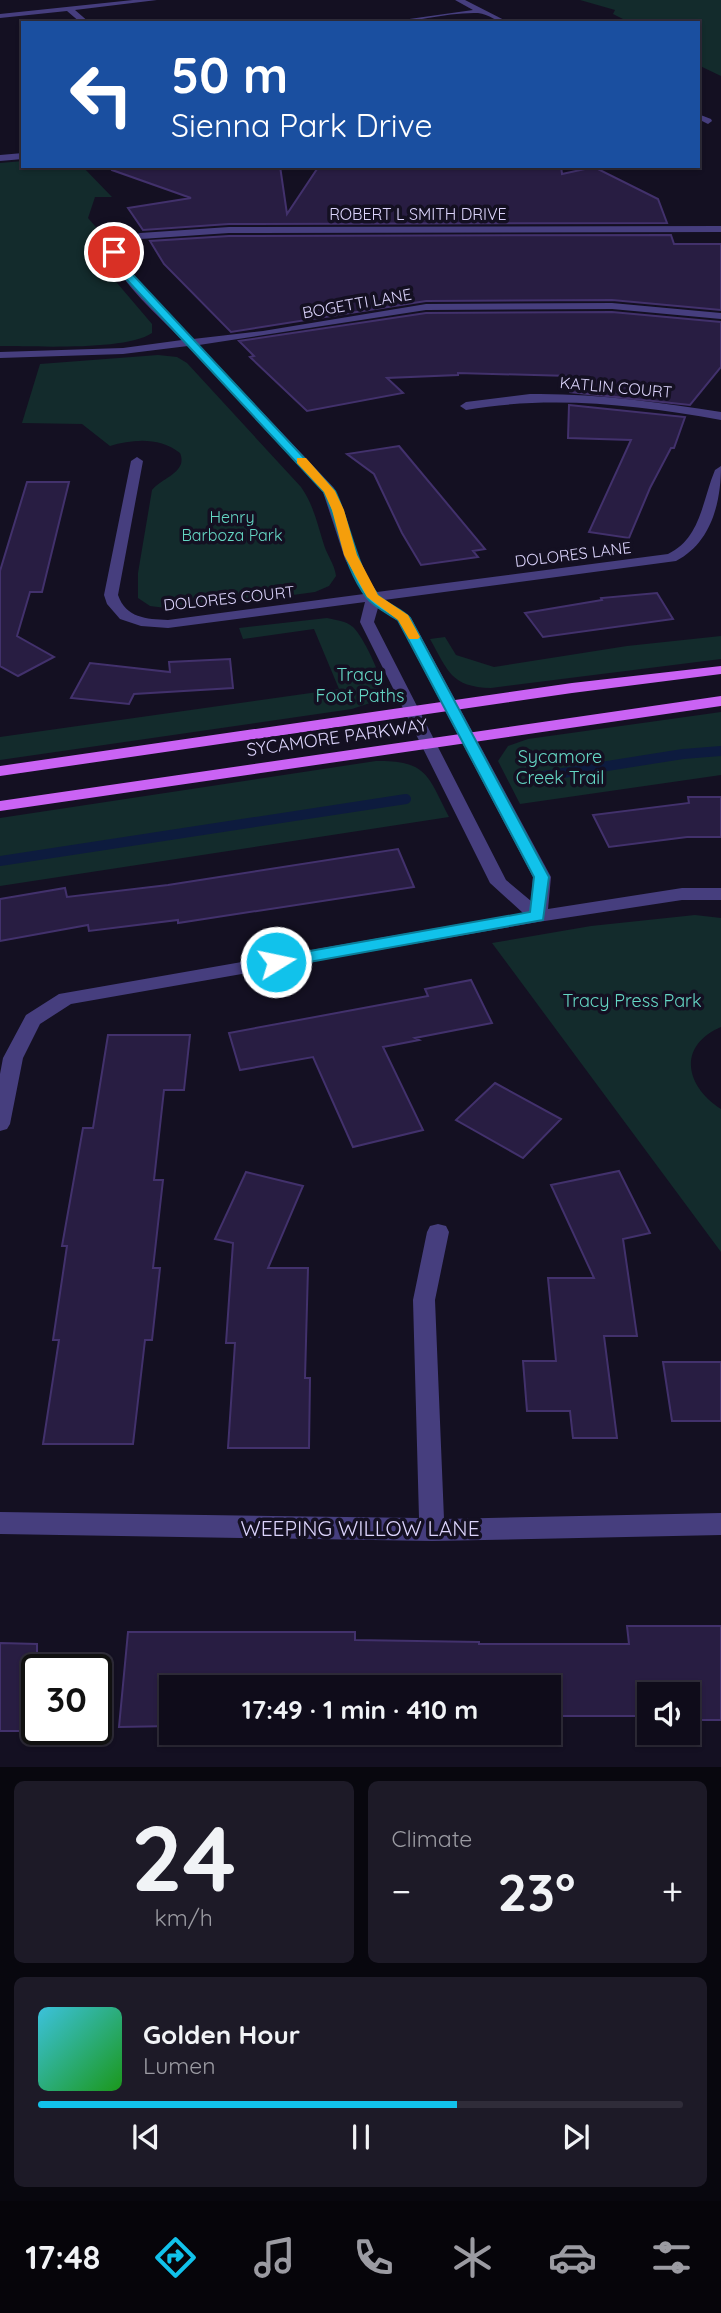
<!DOCTYPE html>
<html lang="en">
<head>
<meta charset="utf-8">
<style>
	body { margin:0; font-family:Quicksand,sans-serif; background:#1d1a27; color:#f1f3f6; height:100vh; display:flex; flex-direction:column; font-size:26px; white-space:nowrap }
	* { box-sizing:border-box; margin:0 }
	p { font-size:23px; color:#9b9ba2 }
	.icon { flex:none; width:38px; height:38px; fill:none; stroke:currentColor; stroke-width:2; stroke-linecap:round; stroke-linejoin:round }
	.map { position:relative; height:1767px; overflow:hidden }
	.panel { display:flex; flex-direction:column; gap:14px; padding:14px; background:#08070e; flex:1 }
	.panel>* { flex:none }
	.guide { position:absolute; left:21px; top:21px; width:679px; height:147px; border-radius:0px; box-shadow:0 2px 5px #0004,0 0 0 2px #2f2c39; background:#1a4fa0; color:#fff; overflow:hidden }
	.buttons { position:absolute; left:637px; top:1682px; display:grid; gap:14px }
	.buttons a { display:grid; place-items:center; width:63px; height:63px; border-radius:0px; background:#0f0c1a; box-shadow:0 2px 5px #0004,0 0 0 2px #2f2c39; font-size:35px }
	.speed { position:absolute; left:21px; top:1654px; display:flex; gap:14px; font-size:35px; font-weight:700; text-align:center }
	.speed>* { display:grid; place-content:center; width:91px; height:91px; border-radius:50%; background:#0f0c1a; box-shadow:0 2px 5px #0004,0 0 0 2px #2f2c39; line-height:1 }
	.speed .limit { border:4px solid #111; border-radius:10px; background:#fff; color:#111 }
	.pin { position:absolute; display:grid; place-items:center; width:60px; height:60px; color:#fff; margin:-30px; border:4px solid #fff; border-radius:50%; box-shadow:0 2px 7px #0007 }
	.me { position:absolute; width:77px; margin:-38px; rotate:80deg; stroke-linejoin:round; filter:drop-shadow(0 0 5px #0008) }
	.turn { display:flex; align-items:center; gap:24px; height:147px; padding:0 35px; font-size:32px }
	.turn .icon { width:91px; height:91px; stroke-width:2.5 }
	.turn b { display:block; font-size:49px; line-height:60px }
	.big { font-size:52px; font-weight:800; line-height:1.1 }
	.panel .tile { flex:1; display:flex; flex-direction:column; justify-content:center; gap:10px; min-width:0; padding:0 24px; border-radius:10px; background:#1d1a27 }
	.panel .dial { align-items:center; gap:0 }
	.dial b { font-size:91px; line-height:1 }
	.song { display:flex; align-items:center; gap:21px }
	.cover { width:84px; height:84px; border-radius:10px; background:linear-gradient(135deg,hsl(190 70% 55%),hsl(120 70% 35%)) }
	.played { height:7px; border-radius:4px; background:linear-gradient(90deg,#11c2eb 65%,#2f2c39 65%) }
	.keys { display:flex; justify-content:space-around; direction:ltr }
	.heat { display:flex; justify-content:space-between; align-items:center; font-size:38px; direction:ltr }
	.panel .tiles { flex:1; display:grid; gap:14px; grid-template-columns:1fr 1fr }
	.tile:last-child { grid-column:span 2 }
	.trip { position:absolute; left:159px; top:1675px; width:402px; height:70px; border-radius:0px; background:#0f0c1a; box-shadow:0 2px 5px #0004,0 0 0 2px #2f2c39; font-weight:800; line-height:70px; text-align:center }
	.tabs { display:flex; height:112px; justify-content:space-around; align-items:center; background:#06050a; color:#9b9ba2 }
	.tabs .icon { width:49px; height:49px }
	.tabs .active { color:#11c2eb }
	.tabs b { font-size:32px; color:#f1f3f6 }
	.map>svg:first-child { display:block }
	.green { fill:#132b2c }
	.lines { fill:none; stroke-linecap:round; stroke-linejoin:round }
	.stream { stroke:#0d1b3e; stroke-width:10 }
	.building { fill:#281d42; stroke:#42316c; stroke-width:2 }
	.minor { fill:#463e7e; fill-rule:evenodd }
	.major { fill:#ca63f4; fill-rule:evenodd }
	.route { fill:#11c2eb; stroke:#0b7e99; stroke-width:2 }
	.slow { fill:#f59e0b }
	.labels { text-anchor:middle; dominant-baseline:central; stroke-width:7; stroke-linejoin:round; paint-order:stroke }
	.far-street-label { font-size:16px; fill:#dcd4fc; stroke:#141022 }
	.far-park-label { font-size:16px; fill:#65d7c4; stroke:#141022 }
	.park-label { font-size:18px; fill:#65d7c4; stroke:#141022 }
	.street-label { font-size:18px; fill:#dcd4fc; stroke:#141022 }
	.near-street-label { font-size:21px; fill:#dcd4fc; stroke:#141022 }
</style>
</head>
<body>
<div class="map">
<svg width="721" height="1767" viewBox="0 0 721 1767">
	<rect width="100%" height="100%" fill="#141022"/>
	<path class="green" d="M580,0H721V76L698,65V23H631L613,14L615,10Z
		M23,161V166H82L112,197H95L88,218L102,234L92,241L89,250L152,324V333C126,351 34,346 0,346V163Z
		M158,355L177,357L187,363L301,487C314,506 317,523 324,545C327,555 335,565 336,576L329,586L315,592L182,610L150,606L138,598V573L152,490C163,477 188,472 180,453C160,437 133,439 110,446L82,424L22,423L40,364Z
		M327,618C336,620 346,621 353,627C363,636 385,681 382,693L373,702L352,709L0,760V737L339,689L314,629L243,639L239,628Z
		M721,636V659L491,688C451,687 448,671 430,639L445,637L456,655L494,667L627,646Z
		M721,712V775L520,804L498,761L508,746L528,739Z
		M376,761C427,760 428,776 449,817L0,886V818Z
		M695,915L721,918V1027C677,1046 685,1086 721,1109V1252L492,943L591,926Z"/>
	<g class="lines">
		<path class="stream" d="M544,776L683,754L721,751
			M0,861L406,799"/>
	</g>
	<path class="building" d="M113,166H280L287,214L319,166H561L562,174L594,167L658,199L667,223L229,224L143,230L128,208L191,198L112,170Z
		M671,235L674,244H721V310L612,300L426,301L231,332L164,264L150,241L229,236Z
		M612,312L721,322V367L690,405L570,392V376L458,373V375L387,378L403,393L307,411L250,357L254,356L239,341L426,313Z
		M569,405L685,417L674,448H671L650,488L629,538L589,532L631,440L568,438Z
		M399,446L485,549L473,551L478,557L421,565L402,533L374,474L347,454Z
		M27,482H69L42,592H30L17,636L54,657L18,676L0,666V571Z
		M657,593L673,619L543,637L525,613L602,600L601,598Z
		M230,659L233,688L134,694L129,704L71,698L90,663L170,672L169,662Z
		M688,797H721V837H687L609,847L593,815L689,803Z
		M398,849L414,887L178,923V920L89,931L88,925L0,941V899L65,888L67,897L168,885Z
		M471,980L492,1023L415,1038L419,1040L383,1047L423,1130L353,1147L313,1057L240,1070L229,1033L428,996L425,989Z
		M108,1035H190L184,1090H164L154,1180H163L153,1268H160L152,1340H145L133,1444H43L59,1340H53L67,1246H62L83,1128H93Z
		M495,1083L561,1119L523,1158L456,1120Z
		M619,1171L650,1233L623,1239L637,1336H604L617,1438H573L570,1411H527L523,1361H556L548,1278H594L551,1185Z
		M246,1172L303,1186L268,1268H308L305,1378H310L309,1448H228L235,1343H226L233,1243L215,1239Z
		M663,1362H721V1421H672Z
		M627,1626H721V1720H688V1694H649V1720H638V1716H550V1687H172V1726L119,1727L128,1632H355V1640L479,1642V1644H629Z
		M0,1643L37,1644V1731H0Z"/>
	<g class="lines">
		<path class="minor" d="M133,0H157L75,10L90,23H81L67,11L0,18V14Z
			M455,0H465L510,23C497,23 489,14 478,13C446,12 414,23 381,23L473,10Z
			M698,114L711,119L712,121L708,124L698,119Z
			M23,153V159L0,161V155Z
			M721,226V232L229,233L141,239L120,251C120,272 177,322 193,339L263,331L426,304L612,303L721,313V319L612,309L426,310L199,345L334,488L364,572L377,592L668,554C701,538 702,501 715,470L721,466C721,503 711,543 676,561L384,600L411,618L551,877L548,909L682,888H721V900H682L538,922L71,1004L40,1024L23,1058L10,1124L7,1129L0,1131V1074L3,1058L26,1015L59,994L523,913L490,883L360,622L365,602L168,628L141,626L120,619L107,604L104,595L131,461L137,457L143,461L118,595C126,618 146,619 168,620L364,594L345,559L323,492L188,346L123,354L0,358V352L123,348L182,340C160,317 119,282 109,252L122,239L140,233L229,227ZM378,608L398,621L533,877L531,901L506,880L374,622Z
			M530,394C595,393 657,402 721,412V420C635,405 553,395 466,410L460,406L466,402Z
			M438,1224L446,1226L449,1232L435,1300L444,1519L721,1513V1535L432,1541L0,1534V1512L419,1518L413,1300L427,1232L430,1226Z"/>
		<path class="major" d="M721,666V674L572,693L0,776V766L572,683Z
			M721,696V706L0,811V801Z"/>
	</g>
	<path class="route" d="M111,250H118L134,276L335,491C349,519 358,574 379,596C388,605 402,609 410,618L549,877L543,920L276,968L270,966L267,962L270,958L276,957L530,912L534,877L398,620C389,614 374,607 367,598C343,567 340,527 324,492L127,280L111,258Z"/>
	<path class="slow" d="M297,458H306L335,491L344,510L357,555L378,595L408,615L420,637L418,639H409L398,620L367,597L344,555L332,510L324,492L297,463Z"/>
	<g class="labels">
		<g class="far-street-label">
			<text x="418" y="214">ROBERT L SMITH DRIVE</text>
			<text transform="translate(357 303) rotate(-10)">BOGETTI LANE</text>
			<text transform="translate(616 387) rotate(5)">KATLIN COURT</text>
			<text transform="translate(573 554) rotate(-7)">DOLORES LANE</text>
			<text transform="translate(229 598) rotate(-6)">DOLORES COURT</text>
		</g>
		<g class="far-park-label">
			<text x="232" y="517">Henry<tspan x="232" dy="18">Barboza Park</tspan></text>
		</g>
		<g class="park-label">
			<text x="360" y="674">Tracy<tspan x="360" dy="21">Foot Paths</tspan></text>
			<text x="560" y="756">Sycamore<tspan x="560" dy="21">Creek Trail</tspan></text>
			<text x="632" y="1000">Tracy Press Park</text>
		</g>
		<g class="street-label">
			<text transform="translate(337 737) rotate(-8)">SYCAMORE PARKWAY</text>
		</g>
		<g class="near-street-label">
			<text x="360" y="1528">WEEPING WILLOW LANE</text>
		</g>
	</g>
</svg>
<div class="buttons">
<a><svg class="icon" aria-label="sound" viewBox="0 0 24 24"><path d="M4 9h4l5-4v14l-5-4H4zM17 9q2 3 0 6"/></svg></a>
</div>
<div class="speed"><div class="limit">30</div></div>
<div class="pin" style="left:114px;top:252px;background:#d93025"><svg class="icon" aria-label="arrive" viewBox="0 0 24 24"><path d="M6 21V4h12l-3 4 3 4H6"/></svg></div>
<svg class="me" style="left:276px;top:962px" viewBox="-20 -20 40 40"><circle r="17" fill="#11c2eb" stroke="#fff" stroke-width="3"/><path d="M0-11L8 9 0 5-8 9z" fill="#fff"/></svg>
<div class="trip">17:49 · 1 min · 410 m</div>
<div class="guide">
<div class="turn"><svg class="icon" aria-label="left" viewBox="0 0 24 24"><path d="M17 20v-9H6M10 6l-5 5 5 5"/></svg><div><b>50 m</b>Sienna Park Drive</div></div>
</div>
</div>
<section class="panel">
<div class="tiles">
<div class="tile dial"><b>24</b><p>km/h</p></div>
<div class="tile"><p>Climate</p>
<div class="heat"><a>−</a><b class="big">23°</b><a>+</a></div>
</div>
<div class="tile">
<div class="song"><i class="cover"></i><div><b>Golden Hour</b><p>Lumen</p></div></div>
<div class="played"></div>
<div class="keys"><svg class="icon" aria-label="previous" viewBox="0 0 24 24"><path d="M18 5L8 12l10 7zM5 5v14"/></svg><svg class="icon" aria-label="pause" viewBox="0 0 24 24"><path d="M8 5v14M16 5v14"/></svg><svg class="icon" aria-label="next" viewBox="0 0 24 24"><path d="M6 5l10 7-10 7zM19 5v14"/></svg></div>
</div>
</div>
</section>
<nav class="tabs">
<b>17:48</b>
<svg class="icon active" aria-label="directions" viewBox="0 0 24 24"><path d="M12 3l9 9-9 9-9-9zM9 14v-3h6M13 9l2 2-2 2"/></svg>
<svg class="icon" aria-label="music" viewBox="0 0 24 24"><path d="M9 18V5l10-2v13"/><circle cx="6" cy="18" r="3"/><circle cx="16" cy="16" r="3"/></svg>
<svg class="icon" aria-label="phone" viewBox="0 0 24 24"><path d="M5 4h4l2 5-3 2q2 4 5 5l2-3 5 2v4C11 20 4 13 5 4z"/></svg>
<svg class="icon" aria-label="climate" viewBox="0 0 24 24"><path d="M12 3v18M4 7l16 10M4 17L20 7"/></svg>
<svg class="icon" aria-label="car" viewBox="0 0 24 24"><path d="M5 17H2v-5l4-1 3-4h7l3 4 3 1v5h-3M9 17h6M6 11h13"/><circle cx="7" cy="17" r="2"/><circle cx="17" cy="17" r="2"/></svg>
<svg class="icon" aria-label="filters" viewBox="0 0 24 24"><path d="M4 7h16M4 17h16"/><circle cx="9" cy="7" r="2"/><circle cx="15" cy="17" r="2"/></svg>
</nav>
</body>
</html>
